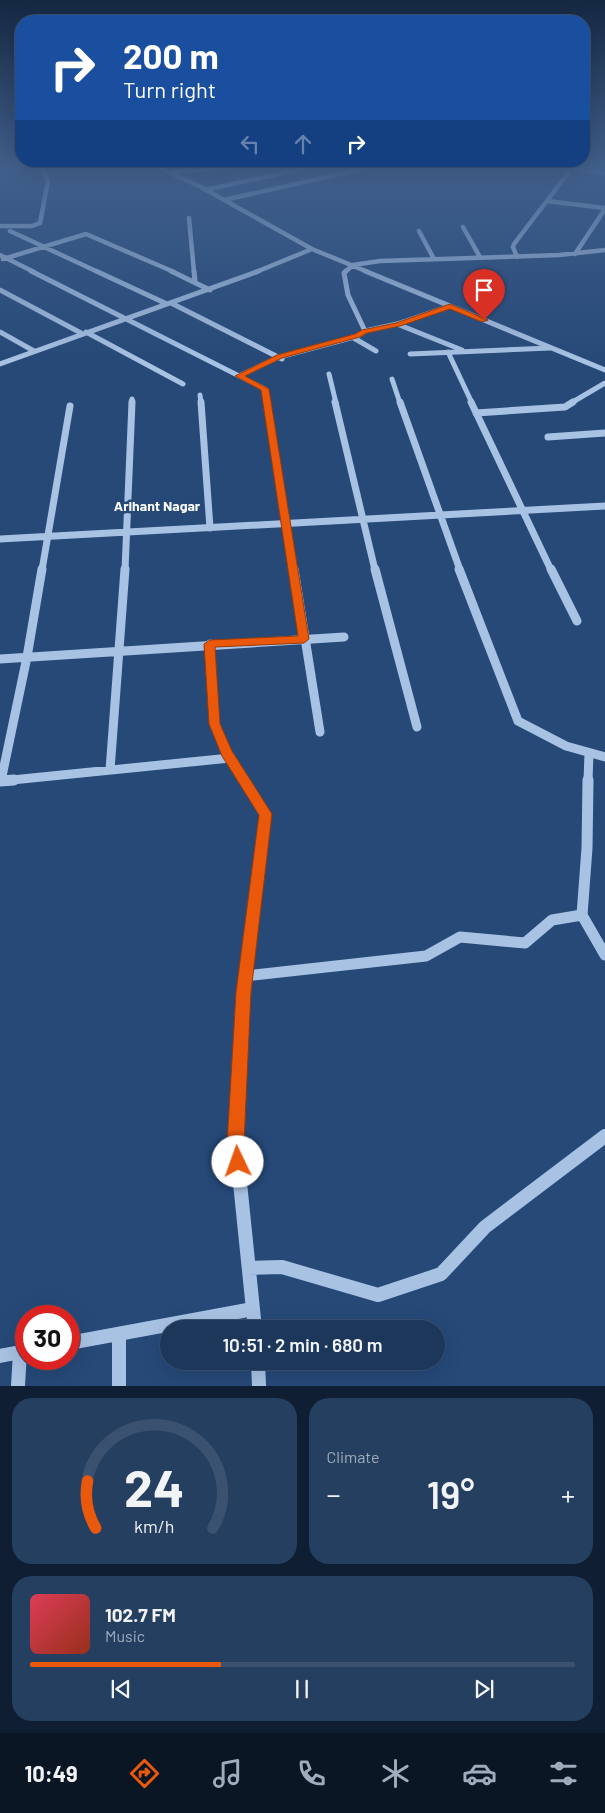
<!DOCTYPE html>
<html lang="en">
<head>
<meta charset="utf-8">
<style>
	body { margin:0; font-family:Barlow,sans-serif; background:#253f60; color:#f1f3f6; height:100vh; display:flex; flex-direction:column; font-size:19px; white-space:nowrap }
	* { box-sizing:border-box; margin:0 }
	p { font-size:16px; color:#a0acbb }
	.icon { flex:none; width:28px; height:28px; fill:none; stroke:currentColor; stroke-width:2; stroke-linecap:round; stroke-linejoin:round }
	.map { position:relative; height:1386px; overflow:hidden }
	.details { display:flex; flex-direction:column; gap:12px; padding:12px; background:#0f1e32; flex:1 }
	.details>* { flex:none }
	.banner { position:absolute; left:15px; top:15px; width:575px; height:152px; border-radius:20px; box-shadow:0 5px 20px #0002,0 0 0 1px #3a5170; background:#1a4fa0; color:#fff; overflow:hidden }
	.speed { position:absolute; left:15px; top:1305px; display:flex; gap:10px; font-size:25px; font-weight:700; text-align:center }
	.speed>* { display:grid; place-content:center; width:65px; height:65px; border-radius:50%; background:#1c375a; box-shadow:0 5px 20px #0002,0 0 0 1px #3a5170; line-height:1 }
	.speed .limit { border:8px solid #d22; background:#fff; color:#111 }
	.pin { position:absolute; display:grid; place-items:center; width:42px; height:42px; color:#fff; margin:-51px -21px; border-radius:50% 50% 50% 0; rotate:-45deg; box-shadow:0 0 5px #0007 }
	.pin .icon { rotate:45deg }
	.me { position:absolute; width:55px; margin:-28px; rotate:357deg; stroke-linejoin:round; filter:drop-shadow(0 0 4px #0008) }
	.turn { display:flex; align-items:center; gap:18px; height:105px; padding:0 25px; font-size:22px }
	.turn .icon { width:65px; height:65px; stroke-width:2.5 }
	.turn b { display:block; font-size:35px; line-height:42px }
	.lanes { display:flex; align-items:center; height:48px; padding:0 25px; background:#0003; justify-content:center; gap:25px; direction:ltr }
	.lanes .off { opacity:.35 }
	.big { font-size:38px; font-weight:600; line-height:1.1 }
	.details .widget { flex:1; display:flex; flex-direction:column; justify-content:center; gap:8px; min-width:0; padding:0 18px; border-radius:20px; background:#253f60 }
	.details .dial { align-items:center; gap:0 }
	.dial svg { height:130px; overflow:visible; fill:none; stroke:#3a5170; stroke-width:7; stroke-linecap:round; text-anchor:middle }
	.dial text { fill:#f1f3f6; stroke:none }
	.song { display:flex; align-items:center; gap:15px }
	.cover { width:60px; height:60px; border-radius:8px; background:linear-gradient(135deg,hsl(350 70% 55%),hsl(10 70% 35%)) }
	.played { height:5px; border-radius:2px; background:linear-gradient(90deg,#ea580c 35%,#3a5170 35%) }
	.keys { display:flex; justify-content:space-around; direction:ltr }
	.heat { display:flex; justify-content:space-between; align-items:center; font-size:28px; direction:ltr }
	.details .tiles { flex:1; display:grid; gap:12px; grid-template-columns:1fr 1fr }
	.widget:last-child { grid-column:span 2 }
	.trip { position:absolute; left:160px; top:1320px; width:285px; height:50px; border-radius:25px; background:#1c375a; box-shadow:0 5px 20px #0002,0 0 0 1px #3a5170; font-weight:600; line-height:50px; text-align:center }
	.dock { display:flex; height:80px; justify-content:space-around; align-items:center; background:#0b1624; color:#a0acbb }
	.dock .icon { width:35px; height:35px }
	.dock .current { color:#ea580c }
	.dock b { font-size:22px; color:#f1f3f6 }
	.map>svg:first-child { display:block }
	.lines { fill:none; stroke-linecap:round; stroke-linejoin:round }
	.minor-far5 { stroke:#a8c2e3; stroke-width:4.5 }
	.minor-far4 { stroke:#a8c2e3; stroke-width:5 }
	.minor-far3 { stroke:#a8c2e3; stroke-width:7 }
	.minor-far2 { stroke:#a8c2e3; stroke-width:9 }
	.minor-far1 { stroke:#a8c2e3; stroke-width:11 }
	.minor { stroke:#a8c2e3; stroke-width:14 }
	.route { fill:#ea580c; stroke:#983908 }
	.labels { text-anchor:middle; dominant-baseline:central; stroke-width:5; stroke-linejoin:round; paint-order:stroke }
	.far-neighbourhood-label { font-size:14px; font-weight:bold; fill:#fff; stroke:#264978 }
</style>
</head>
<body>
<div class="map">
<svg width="605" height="1386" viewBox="0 0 605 1386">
	<rect width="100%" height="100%" fill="#264978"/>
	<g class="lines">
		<path class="minor-far5" d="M160,168L201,187L312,249L368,272
			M570,168L605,173
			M170,172L234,168
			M205,190L306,168
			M224,200L367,168
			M547,201L605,208
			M189,218L194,272
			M0,226H32L40,223L48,181L42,168
			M463,227L480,257
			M10,231L98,272
			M419,231L434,259
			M575,254L605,209
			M0,255L34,272
			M517,257L513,247L514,244L572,168
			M3,259L86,234L174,272
			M256,272L312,249
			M345,272L353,265L380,261L559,255L605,250"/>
		<path class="minor-far4" d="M31,271L265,389L267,403
			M96,271L167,304
			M171,271L210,290
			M194,271L195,281
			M346,271L344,273L348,295L365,331
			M365,271L605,370
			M0,290L81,333
			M171,303L282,359
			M397,324L462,350
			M0,332L34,351
			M86,332L183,384
			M352,337L376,351
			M448,352L472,403
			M410,354L550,348
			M0,364L259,271
			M329,374L336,403
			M239,376L279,357L358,336L365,331L397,324L450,306
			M392,379L400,403
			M200,395L201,403
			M132,403V399
			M571,403L605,383"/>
		<path class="minor-far3" d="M201,402L210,528
			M267,402L294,570
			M335,402L375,570
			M400,402L460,570
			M471,402L551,570
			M476,413L565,407L573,402
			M548,437L605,433
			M0,539L605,506
			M42,570L70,406
			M125,570L132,402"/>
		<path class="minor-far2" d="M294,569L320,732
			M375,569L417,727
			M459,569L518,721L566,746L605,757
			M551,569L577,621
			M210,644L215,724L227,753L244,781
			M0,659L344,637
			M110,770L125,569
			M1,781L27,657L42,569
			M2,781L230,758
			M588,781L589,753"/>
		<path class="minor-far1" d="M588,780L587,848L582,915L605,955
			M0,781L14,780
			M245,976L426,956L460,937L525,943L552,920L582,915
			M240,1048L243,991L265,814L244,780"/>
		<path class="minor" d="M240,1047L236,1144L255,1329
			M249,1268L282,1267L378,1295L441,1274L485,1227L605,1136
			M119,1334V1386
			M69,1343L253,1309
			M0,1356L26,1351
			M258,1361L259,1386
			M18,1386L20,1352"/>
	</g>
	<linearGradient id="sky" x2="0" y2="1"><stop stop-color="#152842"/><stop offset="0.46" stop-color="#415f8b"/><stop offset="1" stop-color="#415f8b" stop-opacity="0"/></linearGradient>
	<rect width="605" height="362" fill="url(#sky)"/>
	<path class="route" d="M450,304L488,320L482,322L450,309L400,326L367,333L360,337L282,358L245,376L269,389L309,639L304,643L215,647L220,724L232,751L272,814L251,992L244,1144L246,1162L244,1168L238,1171L232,1168L227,1144L236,992L259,815L222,756L209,724L204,644L210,640L298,636L261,390L235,376L277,355L355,334L362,330L396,323Z"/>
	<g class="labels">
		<g class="far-neighbourhood-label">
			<text x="157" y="505">Arihant Nagar</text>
		</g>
	</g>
</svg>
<div class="speed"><div class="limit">30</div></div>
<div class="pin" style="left:484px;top:320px;background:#d93025"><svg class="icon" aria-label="arrive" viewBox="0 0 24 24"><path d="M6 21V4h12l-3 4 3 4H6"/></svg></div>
<svg class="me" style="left:238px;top:1162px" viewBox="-20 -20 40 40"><circle r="19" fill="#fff"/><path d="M0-13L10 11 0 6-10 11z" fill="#ea580c"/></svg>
<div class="trip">10:51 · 2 min · 680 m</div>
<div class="banner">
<div class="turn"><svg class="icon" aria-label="right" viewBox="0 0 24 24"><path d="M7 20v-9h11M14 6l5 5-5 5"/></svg><div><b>200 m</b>Turn right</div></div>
<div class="lanes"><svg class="icon off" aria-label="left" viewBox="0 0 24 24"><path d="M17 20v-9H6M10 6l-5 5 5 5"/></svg><svg class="icon off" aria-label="ahead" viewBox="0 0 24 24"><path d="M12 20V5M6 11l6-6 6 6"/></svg><svg class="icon" aria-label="right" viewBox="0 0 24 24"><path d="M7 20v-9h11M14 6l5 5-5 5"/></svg></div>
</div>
</div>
<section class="details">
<div class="tiles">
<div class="widget dial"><svg viewBox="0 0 100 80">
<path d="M14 69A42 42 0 1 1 86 69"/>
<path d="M14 69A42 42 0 0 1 9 40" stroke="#ea580c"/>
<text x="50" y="56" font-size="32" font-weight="700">24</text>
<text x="50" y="72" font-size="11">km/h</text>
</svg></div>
<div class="widget"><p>Climate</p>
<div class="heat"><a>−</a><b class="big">19°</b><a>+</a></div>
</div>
<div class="widget">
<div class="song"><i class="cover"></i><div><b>102.7 FM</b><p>Music</p></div></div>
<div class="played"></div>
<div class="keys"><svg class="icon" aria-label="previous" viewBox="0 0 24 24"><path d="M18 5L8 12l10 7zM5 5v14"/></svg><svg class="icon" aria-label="pause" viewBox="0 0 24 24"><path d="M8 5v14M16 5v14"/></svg><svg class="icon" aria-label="next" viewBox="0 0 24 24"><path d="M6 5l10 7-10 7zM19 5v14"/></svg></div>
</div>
</div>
</section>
<nav class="dock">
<b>10:49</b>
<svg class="icon current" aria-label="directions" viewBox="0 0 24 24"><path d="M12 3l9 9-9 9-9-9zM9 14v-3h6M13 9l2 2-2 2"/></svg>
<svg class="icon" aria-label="music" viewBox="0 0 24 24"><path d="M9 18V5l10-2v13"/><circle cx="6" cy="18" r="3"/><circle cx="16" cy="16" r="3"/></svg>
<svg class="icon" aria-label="phone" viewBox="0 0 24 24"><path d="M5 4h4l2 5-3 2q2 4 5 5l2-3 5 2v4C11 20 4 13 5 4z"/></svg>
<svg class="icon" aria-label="climate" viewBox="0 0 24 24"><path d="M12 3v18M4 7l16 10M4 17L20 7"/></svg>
<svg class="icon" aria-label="car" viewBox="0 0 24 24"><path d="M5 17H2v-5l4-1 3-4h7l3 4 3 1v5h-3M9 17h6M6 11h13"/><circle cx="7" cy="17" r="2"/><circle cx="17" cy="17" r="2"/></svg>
<svg class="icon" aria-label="filters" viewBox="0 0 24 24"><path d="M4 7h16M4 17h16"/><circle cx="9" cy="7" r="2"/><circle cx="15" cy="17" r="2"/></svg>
</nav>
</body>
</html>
